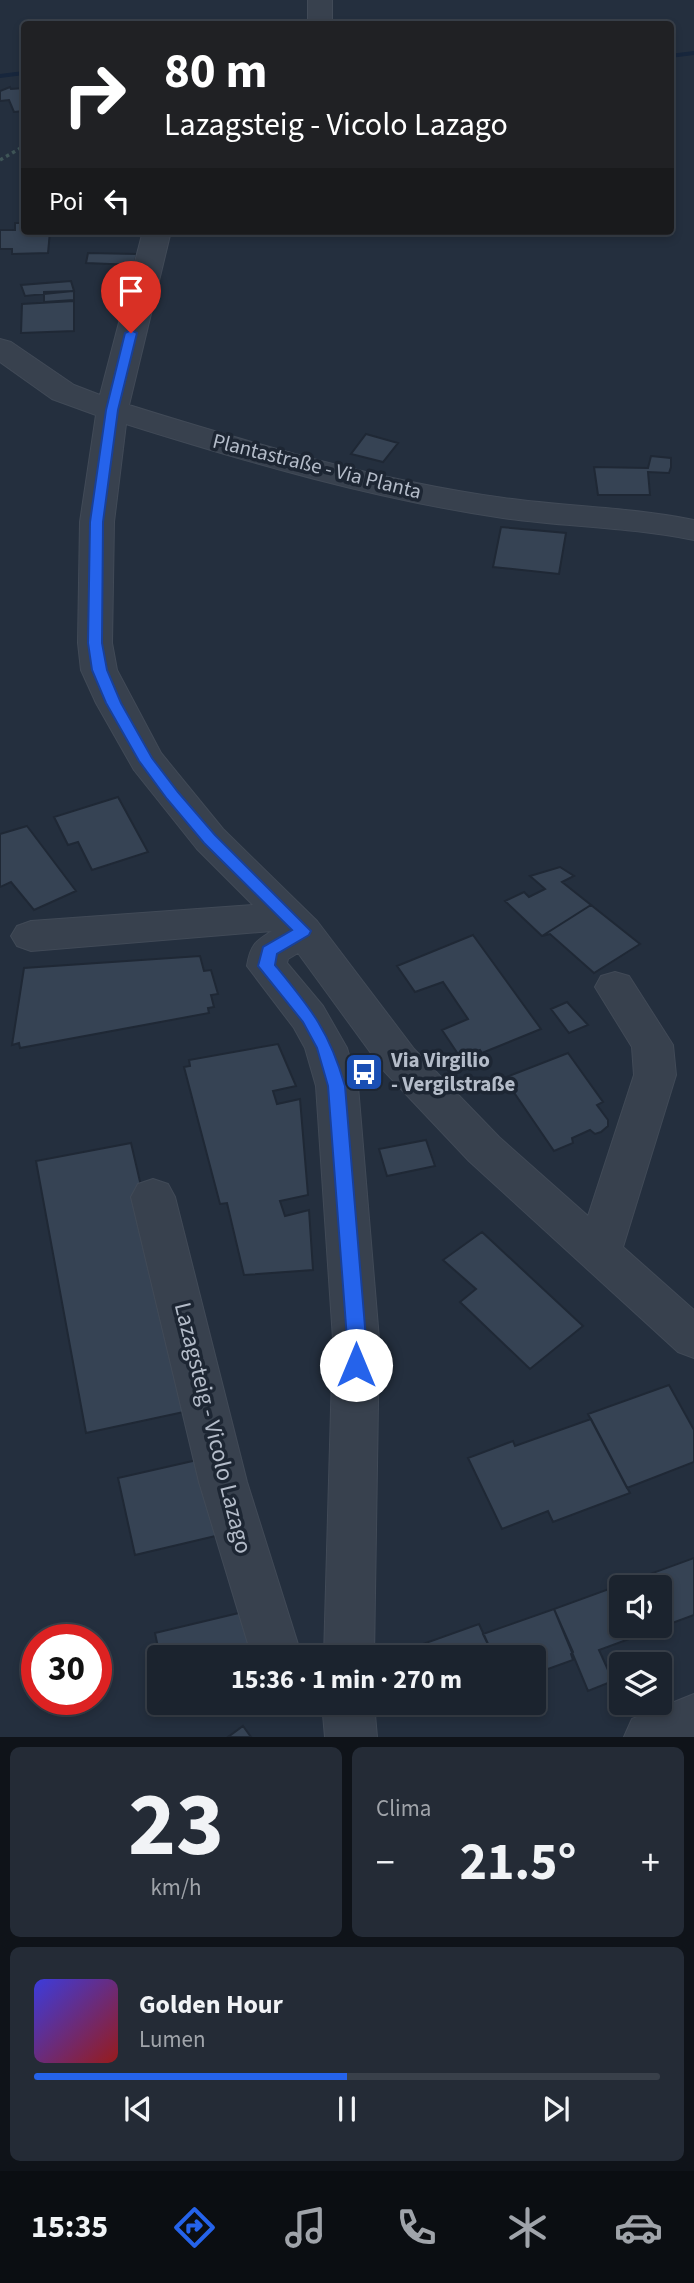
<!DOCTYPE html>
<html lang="it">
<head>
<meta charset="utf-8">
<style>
	body { margin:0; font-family:"Source Sans 3",sans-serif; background:#242b36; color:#f1f3f6; height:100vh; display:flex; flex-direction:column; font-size:26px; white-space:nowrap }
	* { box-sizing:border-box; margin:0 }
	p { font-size:23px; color:#a0a4aa }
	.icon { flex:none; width:38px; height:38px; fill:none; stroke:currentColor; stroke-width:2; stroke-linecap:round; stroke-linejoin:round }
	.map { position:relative; height:1737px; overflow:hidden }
	.details { display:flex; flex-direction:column; gap:10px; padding:10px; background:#0f1319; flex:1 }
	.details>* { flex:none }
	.top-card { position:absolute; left:21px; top:21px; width:653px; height:214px; border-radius:7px; box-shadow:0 4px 10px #0003,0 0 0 2px #39404a; background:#202124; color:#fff; overflow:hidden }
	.buttons { position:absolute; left:609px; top:1575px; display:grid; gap:14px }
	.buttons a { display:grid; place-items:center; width:63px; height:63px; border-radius:7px; background:#1b232e; box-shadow:0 4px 10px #0003,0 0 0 2px #39404a; font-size:35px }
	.speed { position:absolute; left:21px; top:1624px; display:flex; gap:14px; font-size:35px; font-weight:700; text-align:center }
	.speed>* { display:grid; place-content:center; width:91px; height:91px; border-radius:50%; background:#1b232e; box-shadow:0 4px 10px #0003,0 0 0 2px #39404a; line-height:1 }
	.speed .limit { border:10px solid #d22; background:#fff; color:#111 }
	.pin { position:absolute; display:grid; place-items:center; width:60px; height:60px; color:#fff; margin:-72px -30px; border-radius:50% 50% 50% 0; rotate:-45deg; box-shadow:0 0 7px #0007 }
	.pin .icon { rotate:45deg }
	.me { position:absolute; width:77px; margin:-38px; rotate:0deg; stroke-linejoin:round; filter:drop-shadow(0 0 5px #0008) }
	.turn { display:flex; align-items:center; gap:24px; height:147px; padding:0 28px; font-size:32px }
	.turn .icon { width:91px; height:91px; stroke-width:2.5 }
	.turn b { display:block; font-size:49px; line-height:60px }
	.then { display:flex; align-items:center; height:66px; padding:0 28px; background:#0003; gap:14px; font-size:26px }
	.big { font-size:52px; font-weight:700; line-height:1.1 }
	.details .tile { flex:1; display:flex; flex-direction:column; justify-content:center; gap:10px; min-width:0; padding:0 24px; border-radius:10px; background:#242b36 }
	.details .dial { align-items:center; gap:0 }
	.dial b { font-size:91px; line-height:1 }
	.song { display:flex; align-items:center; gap:21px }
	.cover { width:84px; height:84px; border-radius:10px; background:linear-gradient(135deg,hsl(240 70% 55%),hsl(0 70% 35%)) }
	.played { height:7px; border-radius:4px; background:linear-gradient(90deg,#2563eb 50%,#39404a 50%) }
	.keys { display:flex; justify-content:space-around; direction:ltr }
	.heat { display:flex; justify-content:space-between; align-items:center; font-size:38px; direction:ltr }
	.details .tiles { flex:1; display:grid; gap:10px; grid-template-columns:1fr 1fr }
	.tile:last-child { grid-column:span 2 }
	.trip { position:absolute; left:147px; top:1645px; width:399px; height:70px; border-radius:7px; background:#1b232e; box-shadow:0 4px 10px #0003,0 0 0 2px #39404a; font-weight:700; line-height:70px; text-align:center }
	.dock { display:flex; height:112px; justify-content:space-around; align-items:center; background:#0b0e12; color:#a0a4aa }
	.dock .icon { width:49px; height:49px }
	.dock .active { color:#2563eb }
	.dock b { font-size:32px; color:#f1f3f6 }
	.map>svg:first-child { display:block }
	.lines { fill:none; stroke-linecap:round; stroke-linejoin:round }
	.stream { fill:#17263c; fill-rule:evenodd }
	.building { fill:#364354; stroke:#1f2835; stroke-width:2; fill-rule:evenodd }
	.minor-casing { stroke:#414a57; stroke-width:2 }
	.path { stroke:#3f5557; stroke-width:3.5; stroke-dasharray:3.5 3.5; stroke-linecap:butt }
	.minor { fill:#38414e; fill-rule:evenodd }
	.route { fill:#2563eb; stroke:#184099; stroke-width:2 }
	.labels { text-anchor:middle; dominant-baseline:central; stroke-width:7; stroke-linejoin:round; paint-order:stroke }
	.street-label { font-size:21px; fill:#b4bcc9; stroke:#1d2633 }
	.poi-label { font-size:21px; font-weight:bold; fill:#b4bcc9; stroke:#1d2633; text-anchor:start }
	.near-street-label { font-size:24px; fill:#b4bcc9; stroke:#1d2633 }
</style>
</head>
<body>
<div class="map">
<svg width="694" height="1737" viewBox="0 0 694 1737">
	<rect width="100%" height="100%" fill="#242f3e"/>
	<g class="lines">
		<path class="stream" d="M694,51V55L670,58V54Z
			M24,71V75L0,78V74Z"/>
	</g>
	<path class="building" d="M10,87L11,89L24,88V111L14,112L9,100L0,101V91Z
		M15,223H24V231H50L48,253L12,254V249H0V230H15Z
		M88,253L137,254L134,265L86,263Z
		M71,281L74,291L25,296L21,285Z
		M74,291V300L44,302V292Z
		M74,301V331L21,333L22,304Z
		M366,434L398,443L383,462L351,454Z
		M651,456L671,458V467L669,473L648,472L650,495H598L594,467L648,468Z
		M501,527L566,533L559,574L493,567Z
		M118,797L148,852L92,870L78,842L68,845L54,817Z
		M27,826L76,891L34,910L11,882L0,887V834Z
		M560,867L574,876L562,882L591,905L542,936L505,901L524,892L529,897L545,889L530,876Z
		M591,905L640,944L594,973L550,934L542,936Z
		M473,935L541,1029L482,1053L480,1050L460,1057L442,1030L468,1019L443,982L415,992L397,966Z
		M200,956L204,971L211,970L218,994L211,995L214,1007L208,1008L209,1013L20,1048L19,1043L12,1045L24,968Z
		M567,1002L588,1025L569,1033L551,1009Z
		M278,1044L296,1086L273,1091L277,1104L300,1099L308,1195L280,1201L285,1216L309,1210L313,1270L244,1275L227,1203L220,1204L184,1067L190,1066L189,1060Z
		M568,1053L603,1102L597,1105L608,1120V1126L601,1132L595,1134L590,1130L572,1138L573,1143L554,1151L504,1078Z
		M426,1140L435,1166L387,1176L379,1149Z
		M131,1143L193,1410L86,1433L36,1161Z
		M482,1232L583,1326L530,1369L460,1302L476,1289L443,1260Z
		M669,1385L694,1430V1462L627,1488L588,1414Z
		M591,1419L630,1493L553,1522L548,1511L502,1529L468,1458L513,1441L515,1446Z
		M206,1458L224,1534L135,1555L118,1478Z
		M694,1558V1615L599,1650L613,1681L588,1691L554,1609ZM621,1587H660V1626H621Z
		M554,1609L573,1652L571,1654L573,1660L534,1674V1657H494L483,1634Z
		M243,1612L254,1657H160L155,1633Z
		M479,1624L494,1657H418L424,1655L420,1645Z
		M419,1703H455L424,1714Z
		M243,1726L251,1737H228Z"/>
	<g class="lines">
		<g class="minor-casing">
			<path id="minor" d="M308,0H332V24H308Z
				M143,231H171L129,405C254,444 375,480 504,498C568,507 631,507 694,520V540C631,527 567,527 503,518C374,499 250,463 126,424L114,522L112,643L117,670L161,753L223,829L317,921L414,1049L499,1137L588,1216L634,1075L632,1047L595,987L601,976L615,972L629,976L673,1045L676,1075L623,1247L694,1310V1358L678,1352L469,1161L384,1071L298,953L288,959L287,963L323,1006L347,1048L358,1086L379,1339L374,1657H324L333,1339L316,1086L305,1048L294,1028L247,966C250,946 255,941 272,931L31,951L17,946L11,936L17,926L31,921L253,905L197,849L134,770L96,703L81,670L78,643L80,522L96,415L52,399L0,362V339L11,342L74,385L100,395Z
				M153,1179L168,1184L175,1197L247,1482L302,1657H252L199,1482L131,1197L138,1184Z
				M694,1694V1737H624L632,1719Z
				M322,1703H374L377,1737H325Z"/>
		</g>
		<path class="path" d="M0,160L24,146"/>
		<use href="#minor" class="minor"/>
	</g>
	<path class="route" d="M131,330L137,333L118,410L103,522L102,643L107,670L121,703L152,758L178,792L215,835L311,931L309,935L277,954L275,965C311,1009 329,1030 345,1086L366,1339L365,1365L363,1371L356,1373L349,1371L346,1365L347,1339L328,1086L317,1048L303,1022L258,966L263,947L292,930L204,843L167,799L139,761L106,703L92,670L88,643L90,522L106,410L125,333Z"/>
	<defs>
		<g id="bus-square" transform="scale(2.0125)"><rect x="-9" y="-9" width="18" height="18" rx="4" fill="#1a4fb4" stroke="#1d2633"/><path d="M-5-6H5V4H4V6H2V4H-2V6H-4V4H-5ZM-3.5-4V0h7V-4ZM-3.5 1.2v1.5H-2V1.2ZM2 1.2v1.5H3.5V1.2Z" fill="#fff"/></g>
	</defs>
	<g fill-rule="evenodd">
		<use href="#bus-square" x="364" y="1072"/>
	</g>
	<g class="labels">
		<g class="street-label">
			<text transform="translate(317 466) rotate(14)">Plantastraße - Via Planta</text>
		</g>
		<g class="poi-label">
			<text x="391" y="1060">Via Virgilio<tspan x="391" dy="24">- Vergilstraße</tspan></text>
		</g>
		<g class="near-street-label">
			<text transform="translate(213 1428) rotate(76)">Lazagsteig - Vicolo Lazago</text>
		</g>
	</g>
</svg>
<div class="buttons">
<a><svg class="icon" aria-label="sound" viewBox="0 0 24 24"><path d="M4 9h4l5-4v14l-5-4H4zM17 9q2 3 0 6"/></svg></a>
<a><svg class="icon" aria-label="layers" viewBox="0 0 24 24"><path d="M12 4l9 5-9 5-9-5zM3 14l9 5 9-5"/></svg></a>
</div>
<div class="speed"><div class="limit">30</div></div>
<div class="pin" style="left:131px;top:333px;background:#d93025"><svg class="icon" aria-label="arrive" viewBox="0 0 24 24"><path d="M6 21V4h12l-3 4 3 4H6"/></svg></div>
<svg class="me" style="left:356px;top:1365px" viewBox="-20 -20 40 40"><circle r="19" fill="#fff"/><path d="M0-13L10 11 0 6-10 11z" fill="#2563eb"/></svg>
<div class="trip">15:36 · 1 min · 270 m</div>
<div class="top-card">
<div class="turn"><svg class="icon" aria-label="right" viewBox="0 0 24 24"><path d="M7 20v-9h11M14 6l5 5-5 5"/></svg><div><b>80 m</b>Lazagsteig - Vicolo Lazago</div></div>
<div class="then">Poi<svg class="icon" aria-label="left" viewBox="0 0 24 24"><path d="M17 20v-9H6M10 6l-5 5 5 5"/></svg></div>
</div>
</div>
<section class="details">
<div class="tiles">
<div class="tile dial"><b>23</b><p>km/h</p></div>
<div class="tile"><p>Clima</p>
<div class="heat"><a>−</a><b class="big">21.5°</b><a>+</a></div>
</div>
<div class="tile">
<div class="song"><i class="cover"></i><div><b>Golden Hour</b><p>Lumen</p></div></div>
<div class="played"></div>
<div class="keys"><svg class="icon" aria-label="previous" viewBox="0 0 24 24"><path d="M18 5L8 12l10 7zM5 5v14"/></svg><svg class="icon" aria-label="pause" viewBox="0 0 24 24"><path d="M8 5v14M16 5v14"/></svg><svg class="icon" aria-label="next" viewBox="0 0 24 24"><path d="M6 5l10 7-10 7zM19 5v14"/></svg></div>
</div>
</div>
</section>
<nav class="dock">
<b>15:35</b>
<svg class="icon active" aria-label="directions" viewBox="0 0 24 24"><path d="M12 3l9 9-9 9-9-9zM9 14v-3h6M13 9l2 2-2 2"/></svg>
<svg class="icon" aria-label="music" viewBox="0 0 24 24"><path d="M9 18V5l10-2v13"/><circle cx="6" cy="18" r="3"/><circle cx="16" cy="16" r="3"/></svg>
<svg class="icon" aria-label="phone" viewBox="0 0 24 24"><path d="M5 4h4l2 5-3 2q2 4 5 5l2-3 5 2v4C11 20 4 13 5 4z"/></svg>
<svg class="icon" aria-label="climate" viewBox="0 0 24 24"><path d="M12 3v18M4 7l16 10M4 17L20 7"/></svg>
<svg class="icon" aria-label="car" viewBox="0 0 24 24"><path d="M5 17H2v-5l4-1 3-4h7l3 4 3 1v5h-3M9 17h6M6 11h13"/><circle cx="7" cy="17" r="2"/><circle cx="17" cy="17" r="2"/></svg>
</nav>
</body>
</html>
